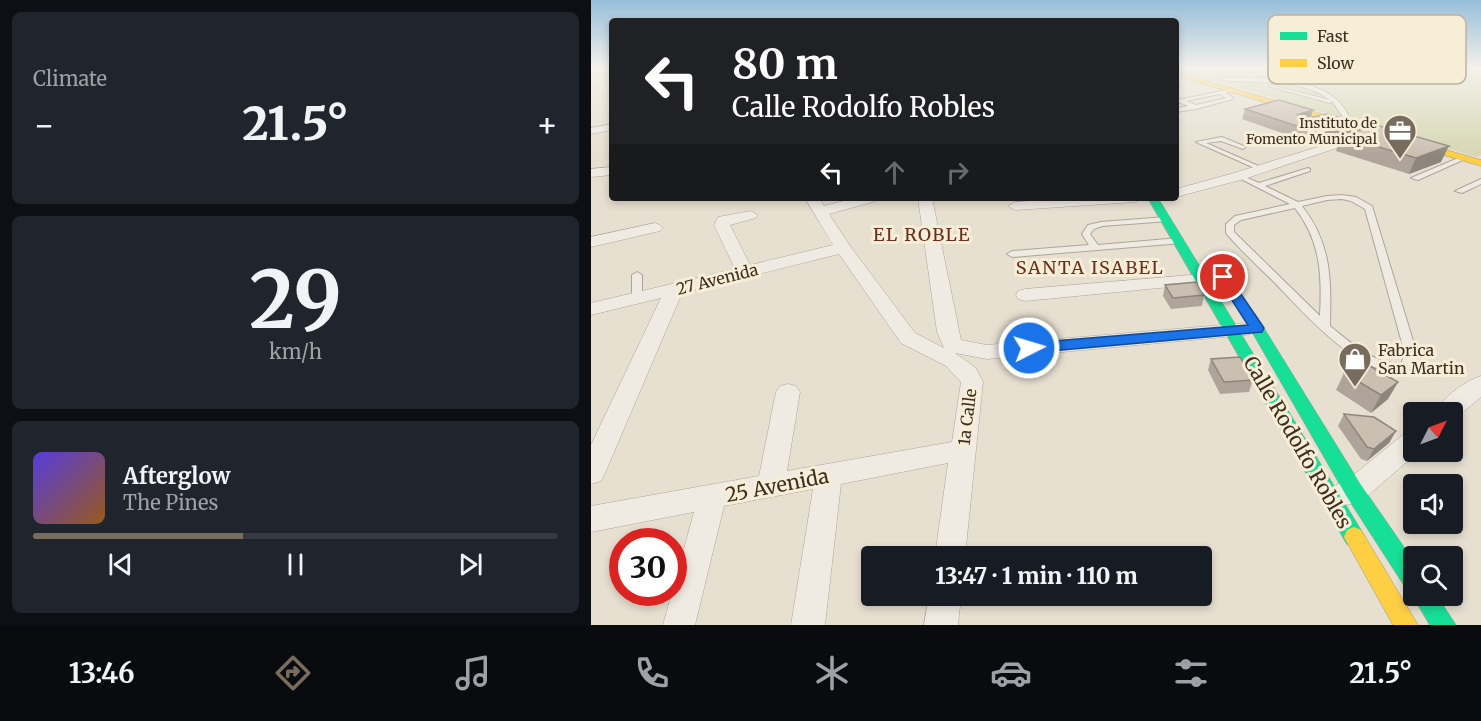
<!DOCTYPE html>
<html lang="en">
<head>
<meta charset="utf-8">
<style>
	body { margin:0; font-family:Merriweather,serif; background:#20242c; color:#f1f3f6; height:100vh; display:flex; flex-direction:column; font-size:22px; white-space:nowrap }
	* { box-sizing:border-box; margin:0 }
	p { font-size:20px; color:#9ea1a6 }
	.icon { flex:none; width:33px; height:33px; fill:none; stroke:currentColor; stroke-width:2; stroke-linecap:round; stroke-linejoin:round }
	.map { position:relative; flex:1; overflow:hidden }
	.drawer { display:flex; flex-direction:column; gap:12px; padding:12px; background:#0d0f14; width:591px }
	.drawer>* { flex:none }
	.guide { position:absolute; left:18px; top:18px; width:570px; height:183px; border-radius:6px; box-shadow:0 3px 9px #0003; background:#202124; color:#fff; overflow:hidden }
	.needle { width:39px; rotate:48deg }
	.tools { position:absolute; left:812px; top:402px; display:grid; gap:12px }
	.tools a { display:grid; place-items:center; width:60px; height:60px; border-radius:6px; background:#171b24; box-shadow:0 3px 9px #0003; font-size:30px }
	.speed { position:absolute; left:18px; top:528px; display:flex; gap:12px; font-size:30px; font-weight:700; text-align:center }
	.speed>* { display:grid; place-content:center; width:78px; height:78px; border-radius:50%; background:#171b24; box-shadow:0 3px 9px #0003; line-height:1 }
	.speed .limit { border:9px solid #d22; background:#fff; color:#111 }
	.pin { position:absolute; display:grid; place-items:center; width:51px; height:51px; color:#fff; margin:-26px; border:3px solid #fff; border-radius:50%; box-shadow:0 2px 6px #0007 }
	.me { position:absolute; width:66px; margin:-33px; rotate:85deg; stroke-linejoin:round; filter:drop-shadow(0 0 4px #0008) }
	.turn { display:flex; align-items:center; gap:21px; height:126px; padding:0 24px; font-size:27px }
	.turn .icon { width:78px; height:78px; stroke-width:2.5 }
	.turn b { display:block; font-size:42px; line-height:51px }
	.lanes { display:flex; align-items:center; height:57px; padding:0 24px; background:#0003; justify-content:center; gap:30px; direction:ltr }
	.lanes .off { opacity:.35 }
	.big { font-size:45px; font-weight:800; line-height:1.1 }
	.drawer .tile { flex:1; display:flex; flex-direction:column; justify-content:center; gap:9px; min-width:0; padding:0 21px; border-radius:9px; background:#20242c }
	.drawer .dial { align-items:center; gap:0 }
	.dial b { font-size:78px; line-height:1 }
	.song { display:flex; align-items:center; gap:18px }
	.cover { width:72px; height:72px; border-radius:9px; background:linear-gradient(135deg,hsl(250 70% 55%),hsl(30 70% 35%)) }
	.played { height:6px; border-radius:3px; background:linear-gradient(90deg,#786c5e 40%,#363941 40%) }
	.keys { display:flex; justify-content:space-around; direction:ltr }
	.heat { display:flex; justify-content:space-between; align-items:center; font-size:33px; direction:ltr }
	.trip { position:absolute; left:270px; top:546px; width:351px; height:60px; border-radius:6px; background:#171b24; box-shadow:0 3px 9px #0003; font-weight:800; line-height:60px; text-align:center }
	.dock { display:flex; height:96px; justify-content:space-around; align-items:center; background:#090b0e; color:#9ea1a6 }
	.dock .icon { width:42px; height:42px }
	.dock .selected { color:#786c5e }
	.dock b { font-size:27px; color:#f1f3f6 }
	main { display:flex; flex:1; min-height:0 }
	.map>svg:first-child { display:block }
	.green { fill:#d6d7b3 }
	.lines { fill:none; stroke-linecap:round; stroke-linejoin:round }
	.lane-casing { stroke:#ada599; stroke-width:2 }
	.street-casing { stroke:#ada599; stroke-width:1 }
	.fast-casing { stroke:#9c958a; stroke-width:1 }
	.slow-casing { stroke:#9c958a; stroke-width:1 }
	.lane { fill:#efebe3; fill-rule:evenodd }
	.street { fill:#efebe3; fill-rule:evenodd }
	.fast { fill:#16e098; fill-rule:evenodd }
	.slow { fill:#ffcf43; fill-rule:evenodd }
	.wall { fill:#afa499 }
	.shaded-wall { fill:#8e867d }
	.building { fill:#cbbfb2; stroke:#8e867d; stroke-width:1.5 }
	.route { fill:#1a73e8; stroke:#114b97; stroke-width:1.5 }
	.labels { text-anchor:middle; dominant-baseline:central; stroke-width:6; stroke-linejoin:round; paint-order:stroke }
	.far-poi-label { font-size:14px; fill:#3d2e20; stroke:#f7eed8; text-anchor:end }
	.street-label { font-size:16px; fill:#3d2e20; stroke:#f7eed8 }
	.poi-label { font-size:16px; fill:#3d2e20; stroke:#f7eed8; text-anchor:start }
	.neighbourhood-label { font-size:18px; letter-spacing:1.5px; fill:#6b2e1e; stroke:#f7eed8 }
	.near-street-label { font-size:20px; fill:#3d2e20; stroke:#f7eed8 }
	.key { fill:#f7eed8; stroke:#bfb4a1; stroke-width:1.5 }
	.key-label { font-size:16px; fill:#3d2e20 }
</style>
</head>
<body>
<main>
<section class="drawer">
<div class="tile"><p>Climate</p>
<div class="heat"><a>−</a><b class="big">21.5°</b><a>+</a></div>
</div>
<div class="tile dial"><b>29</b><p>km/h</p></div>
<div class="tile">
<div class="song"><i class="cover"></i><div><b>Afterglow</b><p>The Pines</p></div></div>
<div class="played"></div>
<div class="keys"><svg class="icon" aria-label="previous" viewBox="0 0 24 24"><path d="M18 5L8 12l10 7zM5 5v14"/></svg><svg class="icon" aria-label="pause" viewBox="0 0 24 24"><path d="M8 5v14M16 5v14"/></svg><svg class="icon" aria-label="next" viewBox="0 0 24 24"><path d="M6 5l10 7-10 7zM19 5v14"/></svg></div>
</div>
</section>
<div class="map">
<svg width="890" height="625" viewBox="0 0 890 625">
	<rect width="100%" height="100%" fill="#e7e0d1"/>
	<path class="green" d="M642,68H890V155L886,157L594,72Z"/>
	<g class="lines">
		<g class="lane-casing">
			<path id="lane" d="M631,78C664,78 713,76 741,96C750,102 756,112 761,122L756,123L741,101L739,103L677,86L679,85L739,100C708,77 666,84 629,80Z
				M585,87H588V88L585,89Z
				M640,89L642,91L634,93L642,97V99L605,109L585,112V108L598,106L587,102V100ZM628,94L635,98L605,105L595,101Z
				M631,137L655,147L652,149L630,141L615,143L672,168V170H668L605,142Z
				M872,156L875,158L874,159L827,180L820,178Z
				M717,168L719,169V171L674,186L707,202L736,196L751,195L765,197L781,206L826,354L818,371C773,383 712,312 684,283C667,266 650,251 635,233V224L644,216L699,204L646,177V175H650L668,183ZM751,199L760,201L774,209L814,354L810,364C783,364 759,342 739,326C740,280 741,244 711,206L736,200ZM704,208C730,242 731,275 729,316L643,232V225L650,220Z
				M890,179V184L871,193L864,191Z
				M575,217L579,219L578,221L511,226L503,229L499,234L507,245L588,238L591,239V243L421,257L416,254L421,251L498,245L491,234L497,225L510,222Z
				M46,272L51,275V298L46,301L41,298V275Z"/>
		</g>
		<g class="street-casing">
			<path id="street" d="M0,68L21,70V74L0,72Z
				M21,93V100L18,99L16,96Z
				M21,124V130L0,134V128Z
				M772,133L776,134V138L653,179L585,197V189L643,173Z
				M21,167V175L0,177V169Z
				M214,198H228L233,206L264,198H287L285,201L238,214L259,246L324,333L353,348L346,332L327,198H341L370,340L396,345L655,323L662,325L665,329L662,333L655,335L396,359L364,353L385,368L392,382L374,556H344L357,463L250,484L234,625H200L222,489L133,506L104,625H72L103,512L0,532V506L168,476L185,392L189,386L197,384L205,386L209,392L196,471L361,442L370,382L355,366L310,343L248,254L91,293L14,473L10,481L0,484V445L70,298L0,315V303L144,269L123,225L127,217L160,211L167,215L165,218L139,225L159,265L242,245Z
				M479,198H551L544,202L424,210L417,206L424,202Z
				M64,223L69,225L72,228L69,231L0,247V237Z
				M624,273L630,274L633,278L630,282L434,301L427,299L425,295L427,291L434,289Z
				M890,376V397L865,418L861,419V412H844C850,399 875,380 890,376Z
				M822,431V452H827L773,499L756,505L746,502L742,493L746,484L754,482L813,434Z
				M338,596H370L367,625H333Z"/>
		</g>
		<g class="fast-casing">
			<path id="fast" d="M557,198H567L770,530L773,537L770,544L763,547L756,544Z
				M623,260L627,261L671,325L770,485L822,560V590L814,587L756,497L657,325L617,264Z
				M822,596H846L865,625H839Z"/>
		</g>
		<g class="slow-casing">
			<path id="slow" d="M585,72L890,160V166L585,76Z
				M763,527L770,530L827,625H802L753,537L756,530Z"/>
		</g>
		<use href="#lane" class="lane"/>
		<use href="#street" class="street"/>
		<use href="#fast" class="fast"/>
		<use href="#slow" class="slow"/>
	</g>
	<path class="wall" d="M654,109L767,123L764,131L850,162L818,174L745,151L749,138L726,145L651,119Z
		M574,285L613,295L611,306L580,309L572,296Z
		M620,359L662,380L658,392L629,394L617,370Z
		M753,373L807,382L797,399L780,413L745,390Z
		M753,414L805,431L798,443L776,461L770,459L747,426Z"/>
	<path class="shaded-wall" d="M722,110L719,120L703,126L706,115Z
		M767,123L763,134L750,136L749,138L726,145L730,134Z
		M858,146L850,162L818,174L825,158Z
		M807,382L797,399L780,413L790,395Z
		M805,431L798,443L776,461L783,449Z"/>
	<path class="building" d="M688,100L722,110L706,115L710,120L736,114L767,123L730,134L654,109Z
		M785,125L858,146L825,158L750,136Z
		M606,282L613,295L582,298L574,285Z
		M649,357L662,380L633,382L620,359Z
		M770,361L807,382L790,395L753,373Z
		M753,414L783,417L805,431L783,449L776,447Z"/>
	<linearGradient id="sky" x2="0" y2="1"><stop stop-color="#96bed9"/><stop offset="0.44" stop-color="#f4f1ea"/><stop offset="1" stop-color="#f4f1ea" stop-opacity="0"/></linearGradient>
	<rect width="890" height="155" fill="url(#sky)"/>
	<path class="route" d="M632,273L637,275L671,325L673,328L671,332L438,353L430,348L438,343L657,325L626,277Z"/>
	<defs>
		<g id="office-pin" transform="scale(1.725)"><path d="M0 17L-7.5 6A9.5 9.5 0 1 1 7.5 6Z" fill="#786c5e" stroke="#f7eed8"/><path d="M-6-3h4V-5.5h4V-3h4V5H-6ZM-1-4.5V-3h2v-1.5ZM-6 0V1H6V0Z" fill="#fff"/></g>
		<g id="shop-pin" transform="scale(1.725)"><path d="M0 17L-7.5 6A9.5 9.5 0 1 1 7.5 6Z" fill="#786c5e" stroke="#f7eed8"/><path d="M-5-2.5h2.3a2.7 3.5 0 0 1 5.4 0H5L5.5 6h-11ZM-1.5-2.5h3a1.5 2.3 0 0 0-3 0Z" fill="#fff"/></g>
	</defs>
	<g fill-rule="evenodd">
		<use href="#office-pin" x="809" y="131"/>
		<use href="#shop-pin" x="764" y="359"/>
	</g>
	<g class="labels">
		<g class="far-poi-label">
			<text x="786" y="123">Instituto de<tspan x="786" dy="16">Fomento Municipal</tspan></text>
		</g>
		<g class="street-label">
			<text transform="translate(126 279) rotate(-14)">27 Avenida</text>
			<text transform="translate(376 417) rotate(-83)">1a Calle</text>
		</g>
		<g class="poi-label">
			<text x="787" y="350">Fabrica<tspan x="787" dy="18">San Martin</tspan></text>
		</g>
		<g class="neighbourhood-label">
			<text x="331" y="234">EL ROBLE</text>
			<text x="499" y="267">SANTA ISABEL</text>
		</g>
		<g class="near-street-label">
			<text transform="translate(707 442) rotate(60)">Calle Rodolfo Robles</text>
			<text transform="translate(186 485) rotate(-11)">25 Avenida</text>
		</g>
	</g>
	<rect x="677" y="15" width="198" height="69" rx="9" class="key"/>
	<rect x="689" y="32" width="27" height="8" fill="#16e098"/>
	<rect x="689" y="59" width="27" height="8" fill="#ffcf43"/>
	<g class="key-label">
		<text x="726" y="42">Fast</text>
		<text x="726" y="69">Slow</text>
	</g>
</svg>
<div class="tools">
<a><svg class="needle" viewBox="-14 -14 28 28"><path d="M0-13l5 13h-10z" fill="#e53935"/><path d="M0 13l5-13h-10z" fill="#9ea1a6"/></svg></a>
<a><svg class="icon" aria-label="sound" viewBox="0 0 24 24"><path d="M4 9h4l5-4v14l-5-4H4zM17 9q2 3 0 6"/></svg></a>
<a><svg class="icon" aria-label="search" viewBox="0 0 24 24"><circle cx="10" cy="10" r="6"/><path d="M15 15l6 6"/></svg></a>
</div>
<div class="speed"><div class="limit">30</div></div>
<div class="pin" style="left:632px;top:277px;background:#d93025"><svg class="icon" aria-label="arrive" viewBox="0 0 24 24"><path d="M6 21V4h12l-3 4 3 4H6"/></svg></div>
<svg class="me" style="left:438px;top:348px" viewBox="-20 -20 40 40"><circle r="17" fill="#1a73e8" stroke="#fff" stroke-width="3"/><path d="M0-11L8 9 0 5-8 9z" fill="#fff"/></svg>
<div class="trip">13:47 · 1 min · 110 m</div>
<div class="guide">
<div class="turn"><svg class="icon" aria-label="left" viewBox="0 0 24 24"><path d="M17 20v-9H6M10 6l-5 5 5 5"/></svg><div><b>80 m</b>Calle Rodolfo Robles</div></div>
<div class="lanes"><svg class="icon" aria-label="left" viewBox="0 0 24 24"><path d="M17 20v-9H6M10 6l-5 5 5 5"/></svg><svg class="icon off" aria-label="ahead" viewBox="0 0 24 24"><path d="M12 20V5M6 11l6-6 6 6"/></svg><svg class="icon off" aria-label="right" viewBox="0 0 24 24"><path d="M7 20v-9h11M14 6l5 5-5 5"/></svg></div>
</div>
</div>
</main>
<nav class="dock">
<b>13:46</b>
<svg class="icon selected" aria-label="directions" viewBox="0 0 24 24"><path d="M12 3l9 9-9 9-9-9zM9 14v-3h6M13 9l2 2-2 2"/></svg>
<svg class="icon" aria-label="music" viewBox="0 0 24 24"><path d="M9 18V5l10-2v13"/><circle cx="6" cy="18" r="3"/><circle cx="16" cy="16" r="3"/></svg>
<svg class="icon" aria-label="phone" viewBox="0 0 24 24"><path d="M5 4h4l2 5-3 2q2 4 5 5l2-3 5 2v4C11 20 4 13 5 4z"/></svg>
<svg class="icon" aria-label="climate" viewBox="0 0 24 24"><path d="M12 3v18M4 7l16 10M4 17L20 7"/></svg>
<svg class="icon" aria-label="car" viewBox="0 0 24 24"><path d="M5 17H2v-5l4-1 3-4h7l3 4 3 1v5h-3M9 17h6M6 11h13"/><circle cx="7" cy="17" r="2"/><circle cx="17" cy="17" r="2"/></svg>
<svg class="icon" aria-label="filters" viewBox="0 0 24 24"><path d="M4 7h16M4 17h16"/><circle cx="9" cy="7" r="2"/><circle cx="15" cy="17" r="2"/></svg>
<b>21.5°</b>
</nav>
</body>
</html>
